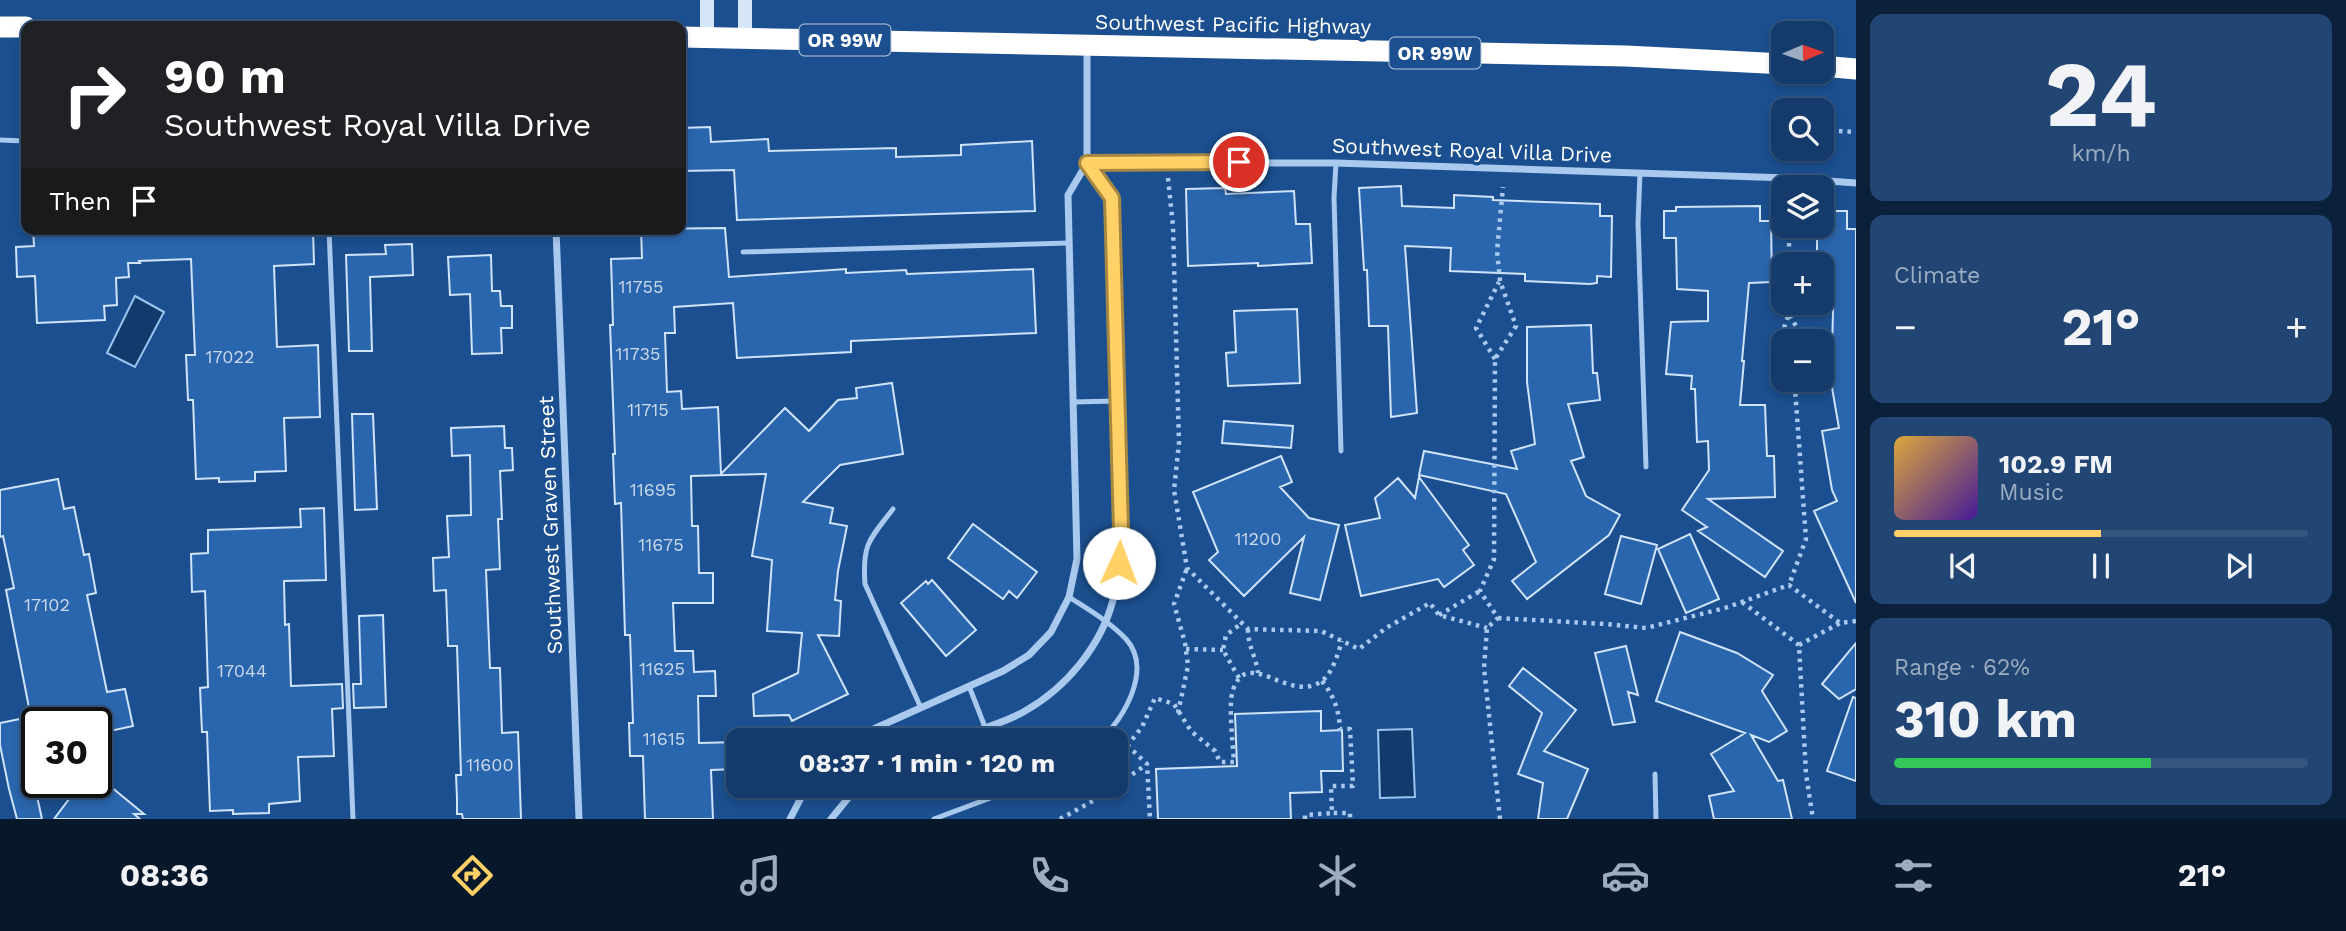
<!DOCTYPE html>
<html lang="en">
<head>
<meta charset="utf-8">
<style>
	body { margin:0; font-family:"Work Sans",sans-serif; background:#214673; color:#f1f3f6; height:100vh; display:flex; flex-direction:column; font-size:26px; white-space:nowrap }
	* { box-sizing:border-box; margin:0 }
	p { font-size:23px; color:#9dadc1 }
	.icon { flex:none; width:38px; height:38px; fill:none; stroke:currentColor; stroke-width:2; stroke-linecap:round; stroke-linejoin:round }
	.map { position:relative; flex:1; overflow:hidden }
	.side { display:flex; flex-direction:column; gap:14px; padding:14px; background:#0b203b; width:490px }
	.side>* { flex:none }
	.guide { position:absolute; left:21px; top:21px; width:665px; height:214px; border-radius:14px; box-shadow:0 4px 10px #0003,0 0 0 2px #33557e; background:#202124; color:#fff; overflow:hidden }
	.needle { width:46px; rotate:88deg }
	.controls { position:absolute; left:1771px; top:21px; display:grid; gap:14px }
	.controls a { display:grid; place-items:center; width:63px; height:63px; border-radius:14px; background:#143b6b; box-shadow:0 4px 10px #0003,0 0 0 2px #33557e; font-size:35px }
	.speed { position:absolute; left:21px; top:707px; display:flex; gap:14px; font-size:35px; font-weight:700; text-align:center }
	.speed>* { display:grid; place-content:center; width:91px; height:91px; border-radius:50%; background:#143b6b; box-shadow:0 4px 10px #0003,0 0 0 2px #33557e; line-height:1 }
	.speed .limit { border:4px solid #111; border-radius:10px; background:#fff; color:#111 }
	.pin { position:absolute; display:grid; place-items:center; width:60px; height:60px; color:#fff; margin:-30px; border:4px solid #fff; border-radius:50%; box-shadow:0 2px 7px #0007 }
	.me { position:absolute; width:77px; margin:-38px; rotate:2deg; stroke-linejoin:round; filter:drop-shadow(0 0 5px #0008) }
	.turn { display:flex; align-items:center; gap:24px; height:147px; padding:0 28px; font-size:32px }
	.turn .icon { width:91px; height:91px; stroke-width:2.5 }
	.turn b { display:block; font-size:49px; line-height:60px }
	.then { display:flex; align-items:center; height:66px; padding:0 28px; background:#0003; gap:14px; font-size:26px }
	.big { font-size:52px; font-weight:700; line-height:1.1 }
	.side .widget { flex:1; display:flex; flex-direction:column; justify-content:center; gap:10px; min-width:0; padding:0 24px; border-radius:14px; background:#214673 }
	.side .dial { align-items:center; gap:0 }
	.dial b { font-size:91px; line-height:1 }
	.song { display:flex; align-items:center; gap:21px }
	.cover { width:84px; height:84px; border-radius:10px; background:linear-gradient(135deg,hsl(40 70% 55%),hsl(260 70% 35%)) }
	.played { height:7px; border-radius:4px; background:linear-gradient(90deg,#ffd166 50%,#33557e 50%) }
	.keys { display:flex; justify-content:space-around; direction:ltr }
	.heat { display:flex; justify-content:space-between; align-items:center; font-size:38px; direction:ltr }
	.charge { height:10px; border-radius:5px; background:linear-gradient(90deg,#34c759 62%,#33557e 0) }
	.trip { position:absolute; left:726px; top:728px; width:402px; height:70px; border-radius:14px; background:#143b6b; box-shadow:0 4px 10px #0003,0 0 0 2px #33557e; font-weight:700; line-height:70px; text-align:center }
	.tab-bar { display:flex; height:112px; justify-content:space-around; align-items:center; background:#08182b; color:#9dadc1 }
	.tab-bar .icon { width:49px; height:49px }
	.tab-bar .selected { color:#ffd166 }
	.tab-bar b { font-size:32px; color:#f1f3f6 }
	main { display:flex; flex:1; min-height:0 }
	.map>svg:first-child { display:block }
	.water { fill:#123a6d; stroke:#9cc4f0; stroke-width:2 }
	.building { fill:#2a66ad; stroke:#cfe3fa; stroke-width:2 }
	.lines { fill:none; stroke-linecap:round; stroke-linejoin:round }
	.path { stroke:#a9c9ee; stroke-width:4.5; stroke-dasharray:3.5 5; stroke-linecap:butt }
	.lane { stroke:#a9c9ee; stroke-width:5 }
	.street { stroke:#a9c9ee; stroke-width:7 }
	.secondary { stroke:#d6e6fa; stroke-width:14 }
	.highway { stroke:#fff; stroke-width:21 }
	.route-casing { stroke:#a68842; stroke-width:18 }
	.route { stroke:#ffd166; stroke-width:12 }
	.labels { text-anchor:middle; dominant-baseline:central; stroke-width:7; stroke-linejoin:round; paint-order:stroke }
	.number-label { font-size:18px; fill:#cad9ea }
	.shield { fill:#1b4f8f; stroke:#bbcadd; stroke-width:2 }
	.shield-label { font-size:19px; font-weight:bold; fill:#fff }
	.street-label { font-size:21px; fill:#fff; stroke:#1b4f8f }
</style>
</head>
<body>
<main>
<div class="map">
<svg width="1856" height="819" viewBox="0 0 1856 819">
	<rect width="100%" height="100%" fill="#1b4f8f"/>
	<path class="water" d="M135,296L164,312L135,367L107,353Z
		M1412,729L1415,797L1380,798L1378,730Z"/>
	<path class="building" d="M710,127L711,142L768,139L769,151L896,148V157L961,155V145L1032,141L1035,211L737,220L734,170L681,171V128Z
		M1401,186L1402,206L1454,208V195L1493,197V200L1600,204V216H1612L1611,277L1597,276V283L1590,284L1525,281V274L1450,271L1451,248L1405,246L1417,413L1391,417L1388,326H1369L1367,270H1364L1359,188Z
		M1225,188L1226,194L1294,191L1296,224H1310L1312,263L1258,266V263L1188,266L1186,189Z
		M1760,206V221H1771L1772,282L1749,283L1742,361H1744L1740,405H1765L1767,456H1774L1775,497L1708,499L1783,551L1765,577L1698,531L1707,527L1682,510L1709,470L1708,441L1697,442L1695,389H1691L1692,376L1666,374L1671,322L1708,321V291L1677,289L1676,238H1664V211H1676V207Z
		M1822,211H1847V229H1856V603L1814,511L1837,501L1832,490L1822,431L1839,428L1831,382L1834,278H1822V264H1817V226H1822Z
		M725,228L729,277L846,269V273L906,270L907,274L1033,269L1036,333L851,341V352L737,358L733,303L674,307L675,333H665L667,392L681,391L682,409L718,407L721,474L785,408L809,431L838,400L857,398L856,388L892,383L903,454L840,465L803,502L833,508L830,523L847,526L838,571L835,600L841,601L839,636L818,635L848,694L792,721L789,715L754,716L753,694L798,673L802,633L767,631L772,560L752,556L766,474L691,476L692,526H698L699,573H713V603H673L675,651H693L694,672L715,671L716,696H698L699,743L738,742V769L711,770L713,819H645L643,756H630L629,723H633L630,635H625L621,503L615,504L613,454H615L610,325H613L611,259L642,258L641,229Z
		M33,229H101V235L127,234L128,236L178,235L177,229H313L314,264L274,266L277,347L318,345L320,417L284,418L286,471L255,472V481L219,482V478L196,479L193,400H188L186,355H195L191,259L139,261L140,263H128L129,277L116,278L117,305L104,306L105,320L37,323L35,276L17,277L16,247L34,246Z
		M412,244L413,275L370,277L372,351H349L346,255L386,254L385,245Z
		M491,255L492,291H500L501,306H512V328H501L502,353L472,354L470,294L450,295L448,257Z
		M1297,309L1300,383L1228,386L1226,353L1236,352L1234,311Z
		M1591,325L1593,373H1597L1600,400L1568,404L1584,457L1571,461L1586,496L1620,515L1609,535L1527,599L1512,581L1536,562L1506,494L1419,475L1424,451L1517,469L1511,451L1535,444L1527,382V327Z
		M352,414H373L377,509L355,510Z
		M1224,421L1293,426L1291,448L1222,443Z
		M504,426L505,448H512L513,470L500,471L502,519H498L500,569L486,570L490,668H500L502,733L518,732L521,819H463L462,814H457V798L456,775H461L457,646H448L446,590L434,591L433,558L449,557L447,516L471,515L470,455L452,456L451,428Z
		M1281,456L1292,482L1280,487L1309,518L1339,525L1320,600L1290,593L1304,537L1244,596L1209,560L1218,552L1193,492Z
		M1419,477L1469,545L1463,550L1474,565L1444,587L1438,579L1361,596L1345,525L1380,518L1375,498L1398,478L1415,498Z
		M58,479L64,509L74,507L84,555L89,554L96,593L87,595L107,692L125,689L133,726L96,734V723H32L6,590L14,588L3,536L0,537V490Z
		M324,508L326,580L284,581L285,625L289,624L291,686L342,684L343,708L332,709L334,756L298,757L300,801L269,804V813L233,814V810L210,811L207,732H202L200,688L208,687L205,591L192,592L191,554L208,553V530L301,527L300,509Z
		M973,524L1037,572L1017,598L1009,591L1003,599L948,558Z
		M1690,534L1719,599L1686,613L1658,549Z
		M1621,536L1657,545L1641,604L1605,594Z
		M932,580L976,630L946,656L901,603L926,581L928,584Z
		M383,615L386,707L354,708L353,684H361L359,616Z
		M1680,632L1737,653L1773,675L1762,691L1787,731L1769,742L1751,735L1778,781L1783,780L1792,819H1714L1709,796L1734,791L1711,754L1745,733L1656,701Z
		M1856,643V689L1839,699L1822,684Z
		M1626,646L1638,695L1628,692L1635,722L1613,725L1595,653Z
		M1523,668L1576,710L1544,751L1588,769L1567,819H1538L1543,783L1518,774L1542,713L1509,686Z
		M1853,697L1856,698V781L1827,771Z
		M1321,711V731L1342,730L1343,771H1321L1322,792L1290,793L1291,819H1158L1156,769L1237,766L1235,714Z
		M20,719L42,819H17L9,789L0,745V723Z
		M82,782H105L144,814H134L140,819H54Z"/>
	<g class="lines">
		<path class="path" d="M1822,130L1856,132
			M1783,161L1781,153L1783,141
			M1168,178L1173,226L1179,443L1174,490L1187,568L1248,629L1321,631L1359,649L1386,628L1430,603L1439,615L1487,628
			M1789,226V264
			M1790,315L1804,341
			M1495,359L1476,328L1499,282
			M1783,376C1764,353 1790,328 1790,303
			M1786,380L1795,389L1806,539L1789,585
			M1795,389L1800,380
			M1742,602L1799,645L1806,774L1813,819
			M1439,615L1480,591
			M1498,618L1606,624L1646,628L1725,608L1789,585L1840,623L1856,621
			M1248,629C1248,647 1256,656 1258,673
			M1799,645L1840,623
			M1186,649L1223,650
			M1239,678L1223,650L1226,635L1242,623
			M1322,681C1334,696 1339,710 1340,729H1350L1353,786H1331L1332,813H1350V819
			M1178,713L1188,666L1185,643L1174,604L1187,568
			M1127,745L1147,764L1150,819
			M1127,746L1142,727L1155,698L1174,704L1191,731L1215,751L1220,762H1234C1233,745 1228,704 1233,690C1248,645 1290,706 1323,680C1333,672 1338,653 1342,641
			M1060,819L1100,797L1147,764
			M1305,819V815L1332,813
			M1500,819L1484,668L1487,628L1498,618L1480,591L1494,559L1495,359L1516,326L1500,281L1497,251L1503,187"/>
		<path class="lane" d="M0,140L26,141
			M1336,163L1334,197L1341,451
			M1640,173L1638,223L1646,467
			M329,229L353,819
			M743,252L1069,243
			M1073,402L1117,401
			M893,509C870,539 862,543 865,584L921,708
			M1069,597C1089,610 1110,622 1126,639C1153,669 1124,718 1101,740
			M969,686L990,740
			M1655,774L1656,819
			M934,819L1022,786"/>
		<path class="street" d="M1087,163H1336L1788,178L1856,183
			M556,229L579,819
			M853,740L869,731L1003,671L1029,655L1051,632L1069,597L1077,559L1068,195L1087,163V48
			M950,740C974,731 1003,724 1025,711C1066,688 1101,646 1113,600C1119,578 1120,554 1120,531L1112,198L1087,163
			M790,819L807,786
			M831,819L858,786"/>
		<path class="secondary" d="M745,0V38
			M707,37V0"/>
		<path class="highway" d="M0,27H26
			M681,37L1626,56L1783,64
			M1822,66L1856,69"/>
	</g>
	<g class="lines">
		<g class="route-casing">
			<path id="route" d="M1119,563L1121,531L1112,198L1087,163L1239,162"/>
		</g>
		<use href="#route" class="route"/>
	</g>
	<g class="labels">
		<g class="number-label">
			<text x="641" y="286">11755</text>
			<text x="638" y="353">11735</text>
			<text x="230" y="356">17022</text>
			<text x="648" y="409">11715</text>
			<text x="653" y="489">11695</text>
			<text x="1258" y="538">11200</text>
			<text x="661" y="544">11675</text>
			<text x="47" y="604">17102</text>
			<text x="662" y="668">11625</text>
			<text x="242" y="670">17044</text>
			<text x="664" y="738">11615</text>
			<text x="490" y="764">11600</text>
		</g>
		<g class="shield">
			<rect x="799.5" y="24.5" width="91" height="31" rx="5"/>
			<rect x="1389.5" y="37.5" width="91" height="31" rx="5"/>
		</g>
		<g class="shield-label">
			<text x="845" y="40">OR 99W</text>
			<text x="1435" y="53">OR 99W</text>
		</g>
		<g class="street-label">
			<text transform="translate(1233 24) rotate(1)">Southwest Pacific Highway</text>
			<text transform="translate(1472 150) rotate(2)">Southwest Royal Villa Drive</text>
			<text transform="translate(550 525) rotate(-92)">Southwest Graven Street</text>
		</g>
	</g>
</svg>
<div class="controls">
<a><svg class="needle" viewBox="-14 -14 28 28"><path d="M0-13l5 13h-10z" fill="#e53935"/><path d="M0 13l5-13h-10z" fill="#9dadc1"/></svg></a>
<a><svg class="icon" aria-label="search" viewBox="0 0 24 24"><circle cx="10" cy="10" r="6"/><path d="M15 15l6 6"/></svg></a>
<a><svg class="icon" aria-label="layers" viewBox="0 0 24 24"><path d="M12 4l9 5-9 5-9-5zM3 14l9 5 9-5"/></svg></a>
<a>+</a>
<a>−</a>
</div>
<div class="speed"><div class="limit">30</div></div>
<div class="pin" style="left:1239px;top:162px;background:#d93025"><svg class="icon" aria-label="arrive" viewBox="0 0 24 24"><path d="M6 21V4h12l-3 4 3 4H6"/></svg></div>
<svg class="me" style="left:1119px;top:563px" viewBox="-20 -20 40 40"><circle r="19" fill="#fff"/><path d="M0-13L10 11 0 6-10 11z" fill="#ffd166"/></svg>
<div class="trip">08:37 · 1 min · 120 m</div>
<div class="guide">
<div class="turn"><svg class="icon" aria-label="right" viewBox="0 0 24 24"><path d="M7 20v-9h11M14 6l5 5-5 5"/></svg><div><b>90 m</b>Southwest Royal Villa Drive</div></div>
<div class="then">Then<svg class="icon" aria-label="arrive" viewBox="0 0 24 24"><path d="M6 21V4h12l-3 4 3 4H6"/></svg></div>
</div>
</div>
<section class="side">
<div class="widget dial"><b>24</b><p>km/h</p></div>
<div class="widget"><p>Climate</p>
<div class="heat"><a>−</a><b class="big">21°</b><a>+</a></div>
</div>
<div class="widget">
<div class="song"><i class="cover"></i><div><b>102.9 FM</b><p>Music</p></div></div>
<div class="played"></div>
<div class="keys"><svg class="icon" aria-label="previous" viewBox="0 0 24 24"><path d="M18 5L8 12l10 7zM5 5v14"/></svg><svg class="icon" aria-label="pause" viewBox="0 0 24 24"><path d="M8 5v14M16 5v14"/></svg><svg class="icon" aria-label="next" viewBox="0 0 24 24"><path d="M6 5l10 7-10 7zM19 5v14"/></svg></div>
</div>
<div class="widget"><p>Range · 62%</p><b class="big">310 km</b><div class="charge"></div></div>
</section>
</main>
<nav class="tab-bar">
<b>08:36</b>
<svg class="icon selected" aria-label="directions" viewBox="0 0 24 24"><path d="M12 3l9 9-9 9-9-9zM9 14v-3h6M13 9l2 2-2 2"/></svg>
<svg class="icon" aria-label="music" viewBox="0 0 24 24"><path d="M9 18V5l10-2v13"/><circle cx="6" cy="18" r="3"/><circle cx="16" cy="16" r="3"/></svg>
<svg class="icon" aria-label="phone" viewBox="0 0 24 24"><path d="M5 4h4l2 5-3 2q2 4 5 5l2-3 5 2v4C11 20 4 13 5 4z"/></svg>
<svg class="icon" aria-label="climate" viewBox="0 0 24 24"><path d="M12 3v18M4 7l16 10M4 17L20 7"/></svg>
<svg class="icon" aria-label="car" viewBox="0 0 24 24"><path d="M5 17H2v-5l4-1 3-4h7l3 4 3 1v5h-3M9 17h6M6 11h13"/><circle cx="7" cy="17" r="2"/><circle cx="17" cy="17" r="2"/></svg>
<svg class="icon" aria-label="filters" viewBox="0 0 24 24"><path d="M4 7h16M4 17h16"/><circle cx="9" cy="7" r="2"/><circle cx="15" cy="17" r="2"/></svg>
<b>21°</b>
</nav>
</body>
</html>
